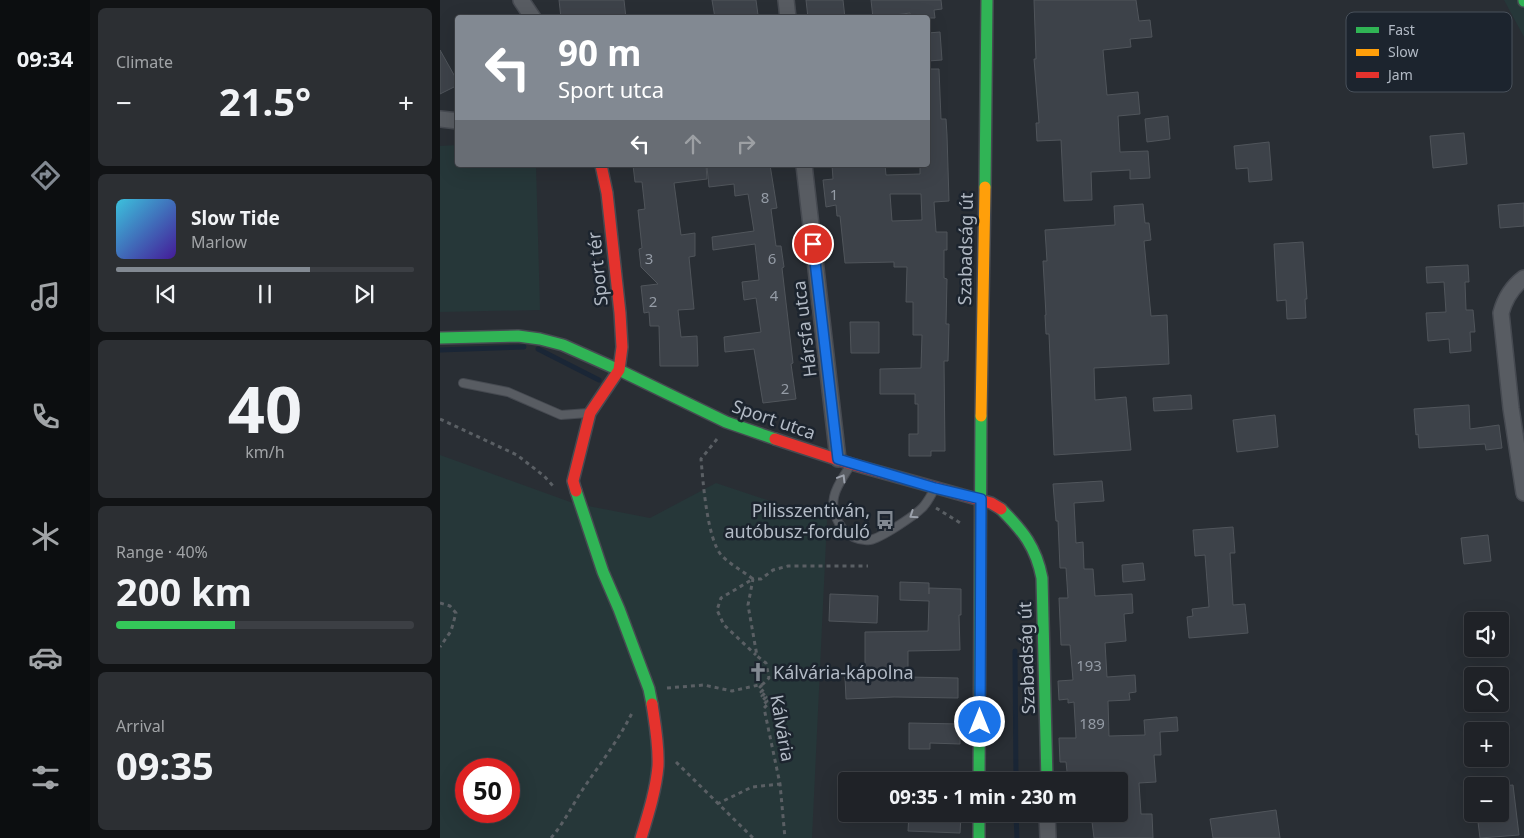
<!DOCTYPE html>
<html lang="en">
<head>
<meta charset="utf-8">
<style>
	body { margin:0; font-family:"Noto Sans",sans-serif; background:#2c2f33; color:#f1f3f6; height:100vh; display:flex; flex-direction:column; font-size:19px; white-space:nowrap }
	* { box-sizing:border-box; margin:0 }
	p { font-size:16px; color:#a1a4a7 }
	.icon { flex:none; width:28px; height:28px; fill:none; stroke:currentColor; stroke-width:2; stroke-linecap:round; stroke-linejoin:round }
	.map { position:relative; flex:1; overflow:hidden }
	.details { display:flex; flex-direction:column; gap:8px; padding:8px; background:#111315; width:350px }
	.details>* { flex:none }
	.guide { position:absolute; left:15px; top:15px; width:475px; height:152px; border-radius:5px; box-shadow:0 5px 20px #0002,0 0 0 1px #3c3f44; background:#828992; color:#fff; overflow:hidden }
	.controls { position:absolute; left:1024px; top:612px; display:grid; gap:10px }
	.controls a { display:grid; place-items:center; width:45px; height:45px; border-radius:5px; background:#1f2227; box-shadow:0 5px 20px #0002,0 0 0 1px #3c3f44; font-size:25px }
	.speed { position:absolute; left:15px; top:758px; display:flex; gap:10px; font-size:25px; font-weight:700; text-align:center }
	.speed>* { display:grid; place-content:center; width:65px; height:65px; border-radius:50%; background:#1f2227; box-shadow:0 5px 20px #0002,0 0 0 1px #3c3f44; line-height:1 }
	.speed .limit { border:8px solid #d22; background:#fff; color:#111 }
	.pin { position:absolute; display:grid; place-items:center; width:42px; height:42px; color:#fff; margin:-21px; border:2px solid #fff; border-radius:50%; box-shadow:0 1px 5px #0007 }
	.me { position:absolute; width:55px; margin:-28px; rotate:0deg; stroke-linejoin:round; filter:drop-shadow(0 0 4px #0008) }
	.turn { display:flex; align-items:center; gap:18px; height:105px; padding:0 20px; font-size:22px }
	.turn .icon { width:65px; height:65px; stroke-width:2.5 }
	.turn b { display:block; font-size:35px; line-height:42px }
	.lanes { display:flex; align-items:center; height:48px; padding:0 20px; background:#0003; justify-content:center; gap:25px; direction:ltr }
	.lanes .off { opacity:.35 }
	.big { font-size:38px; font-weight:700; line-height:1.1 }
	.details .widget { flex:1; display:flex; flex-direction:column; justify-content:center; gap:8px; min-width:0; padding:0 18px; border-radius:8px; background:#2c2f33 }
	.details .dial { align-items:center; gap:0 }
	.dial b { font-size:65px; line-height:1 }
	.song { display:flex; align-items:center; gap:15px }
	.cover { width:60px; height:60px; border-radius:8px; background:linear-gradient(135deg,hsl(190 70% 55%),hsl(260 70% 35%)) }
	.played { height:5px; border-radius:2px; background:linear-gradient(90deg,#828992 65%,#3c3f44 65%) }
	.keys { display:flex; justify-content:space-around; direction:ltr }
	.heat { display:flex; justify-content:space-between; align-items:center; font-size:28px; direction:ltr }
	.charge { height:8px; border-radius:4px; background:linear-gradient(90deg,#34c759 40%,#3c3f44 0) }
	.trip { position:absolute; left:398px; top:772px; width:290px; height:50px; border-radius:5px; background:#1f2227; box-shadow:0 5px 20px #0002,0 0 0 1px #3c3f44; font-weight:700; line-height:50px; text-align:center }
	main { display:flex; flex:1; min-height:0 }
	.tab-bar { display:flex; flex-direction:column; width:90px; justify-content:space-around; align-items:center; background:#0c0e10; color:#a1a4a7 }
	.tab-bar .icon { width:35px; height:35px }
	.tab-bar .active { color:#828992 }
	.tab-bar b { font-size:22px; color:#f1f3f6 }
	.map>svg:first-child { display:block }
	.green { fill:#263739; fill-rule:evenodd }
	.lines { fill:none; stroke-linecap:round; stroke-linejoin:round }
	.stream { stroke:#1a2636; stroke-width:5 }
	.building { fill:#3d4249; stroke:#50555b; fill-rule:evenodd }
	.lane-casing { stroke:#464a51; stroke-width:10 }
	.street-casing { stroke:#464a51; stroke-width:18 }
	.fast-casing { stroke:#464a51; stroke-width:14 }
	.slow-casing { stroke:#464a51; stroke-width:14 }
	.jam-casing { stroke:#464a51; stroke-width:14 }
	.path { stroke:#5a5f64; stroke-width:3; stroke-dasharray:4 4; stroke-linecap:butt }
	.lane { stroke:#585c62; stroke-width:8 }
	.street { stroke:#585c62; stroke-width:15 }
	.fast { stroke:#30b455; stroke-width:11 }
	.slow { stroke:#ff9f0a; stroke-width:11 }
	.jam { stroke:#e5322d; stroke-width:11 }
	.oneway { stroke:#9ca2ac }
	.route-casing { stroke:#114b97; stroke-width:12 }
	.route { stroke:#1a73e8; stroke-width:9 }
	.labels { text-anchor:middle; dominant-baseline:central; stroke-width:5; stroke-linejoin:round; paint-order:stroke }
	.number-label { font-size:15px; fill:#959ca6 }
	.street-label { font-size:18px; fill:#b2bac5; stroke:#1c242e }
	.poi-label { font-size:18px; fill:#b2bac5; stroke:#1c242e; text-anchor:end }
	.key { fill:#1c242e; stroke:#49515b; stroke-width:1 }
	.key-label { font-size:14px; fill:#b2bac5 }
</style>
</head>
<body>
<main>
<nav class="tab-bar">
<b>09:34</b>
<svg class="icon active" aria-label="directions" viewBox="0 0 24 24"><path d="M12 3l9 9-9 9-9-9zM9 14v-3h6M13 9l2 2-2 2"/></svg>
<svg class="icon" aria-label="music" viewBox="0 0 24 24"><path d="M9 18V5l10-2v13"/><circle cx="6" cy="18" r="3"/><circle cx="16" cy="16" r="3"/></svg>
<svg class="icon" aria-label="phone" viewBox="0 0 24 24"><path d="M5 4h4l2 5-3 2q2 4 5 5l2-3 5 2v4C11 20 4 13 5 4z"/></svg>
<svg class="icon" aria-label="climate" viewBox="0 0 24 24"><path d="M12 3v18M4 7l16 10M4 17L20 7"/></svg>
<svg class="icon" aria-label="car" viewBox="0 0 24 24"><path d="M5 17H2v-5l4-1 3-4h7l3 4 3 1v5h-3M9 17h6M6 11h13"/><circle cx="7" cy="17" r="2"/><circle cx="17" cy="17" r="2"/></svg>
<svg class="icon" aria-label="filters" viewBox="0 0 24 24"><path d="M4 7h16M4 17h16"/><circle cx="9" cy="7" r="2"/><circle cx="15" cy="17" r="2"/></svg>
</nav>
<section class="details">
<div class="widget"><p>Climate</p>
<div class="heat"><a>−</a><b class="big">21.5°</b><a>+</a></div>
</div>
<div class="widget">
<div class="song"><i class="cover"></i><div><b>Slow Tide</b><p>Marlow</p></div></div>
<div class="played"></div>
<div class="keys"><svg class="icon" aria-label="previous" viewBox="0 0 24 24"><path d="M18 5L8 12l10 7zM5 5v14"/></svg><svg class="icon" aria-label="pause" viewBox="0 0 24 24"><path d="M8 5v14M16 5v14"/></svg><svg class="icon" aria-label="next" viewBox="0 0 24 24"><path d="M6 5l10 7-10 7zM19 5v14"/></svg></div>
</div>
<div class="widget dial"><b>40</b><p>km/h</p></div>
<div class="widget"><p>Range · 40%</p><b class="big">200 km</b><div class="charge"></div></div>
<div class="widget"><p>Arrival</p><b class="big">09:35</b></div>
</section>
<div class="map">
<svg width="1084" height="838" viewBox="0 0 1084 838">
	<rect width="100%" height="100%" fill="#292e34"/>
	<path class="green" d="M1064,0H1084V37Z
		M17,145L18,165H96L100,310L0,312V146Z
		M0,455L133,503L210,518L276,483L387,520L372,838H0ZM26,769H69V811H26Z"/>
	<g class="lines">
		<path class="stream" d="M98,349L159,380
			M0,350L84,347
			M575,651L576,781
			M576,814L577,838"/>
	</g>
	<path class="building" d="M119,0H184L186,18H121Z
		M272,0H316L318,15L275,18Z
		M366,0H403L405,18H368Z
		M431,0H501L502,9L494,10L495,18H471L470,13L433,18Z
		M594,0H696L699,21L710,20L712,37L690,39L691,47L663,50L667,95L698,92L700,114L678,116L680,152L708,151L710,178L690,179V170L651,172L652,200L624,201L621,140L597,141L596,123H599L594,59H596Z
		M500,32L502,60L488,61V33Z
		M0,50L18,82V85L0,94Z
		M488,69H499L501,119H506L507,135L509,201L494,202L496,232H507V250H504V278L507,279L506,324H509L508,361H504L505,451H491V456H469V434H478V404H475V394H440V369L481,368L482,335H473V302H466L467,267H454V262L405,263L400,216H397L396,205L386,207L383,180L393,179L392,165H445L446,175L480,174V167H488ZM450,194H481L482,220L452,221Z
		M728,116L730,139L707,142L705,119Z
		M1024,133L1027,164L993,168L990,136Z
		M829,142L832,180L809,182L808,168L796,169L794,146Z
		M193,165H266L267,179L234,183L241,235L255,233V256L249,257L254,309L238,310L241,337L257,336L258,366H220L219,326H210L209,312L204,313L201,286L218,284L201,267L199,249L202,248L198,210L205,209L202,182H195Z
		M283,165H330L337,208L331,209L336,246H341L344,267L342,268L353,363L351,364L356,399L323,403L314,349L285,352L284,337L321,332L316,298L304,300L302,282L319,280L315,244L273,250L272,237L314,231L308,194L295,196L294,184L269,187L267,167Z
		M1084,203V226L1060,228L1058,205Z
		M703,204L705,223H709L711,240L704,241L711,316L727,315L729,364L654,368L655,400L686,397L691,450L614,455L609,334H606L605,315H606L603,261H607L605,230L675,225L674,206Z
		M863,242L867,299H865L866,318L847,319L846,300L837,301L834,244Z
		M1028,265L1029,282H1025L1026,310H1033L1035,332H1030L1031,351L1010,353L1009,339L988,341L986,313L1006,312L1004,282L987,283L986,267Z
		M410,322H439V353H411Z
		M751,395L752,409L714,411L713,398Z
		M1029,405L1030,429L1059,425L1062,448L1046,450L1045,444L979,448L978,434L976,435L974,409Z
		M835,415L838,447L797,452L793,420Z
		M662,481L664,501L634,503L636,543L643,542L644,569H653L655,596L692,594L693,613L684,614L686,641L665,643L667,677L695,675L696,692L689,693L690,700L668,701L669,736L705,735L704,720L737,717L738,731L720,732L721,755H714L716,782L699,783L701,814H712L713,838H654L651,814H679V781H628L626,762H620L619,738H636L634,702L628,703V699L619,700L618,681L633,680L630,645H621L619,598H628L626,568H620L618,521H616L613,484Z
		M793,527L795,553H790L793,605L805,604L808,633L749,638L747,617L753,616L752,609L769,607L765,555L755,556L753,530Z
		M1048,535L1051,561L1024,564L1021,538Z
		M703,563L705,580L683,582L682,565Z
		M460,582L489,583V594V588L521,589V615H519L520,650L468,651V677L518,678V698L454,697L406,699L405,677L425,676V632L488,631L489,601L460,600Z
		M390,594L438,596L437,623L389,621Z
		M469,723L520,724V744L490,743V749H469Z
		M1073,785L1079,835L1040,838L1037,814H1060V786Z
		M836,810L840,838H773L770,819Z
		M469,814L521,816L520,833L468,831Z"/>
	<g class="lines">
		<g class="lane-casing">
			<path id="lane" d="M23,383L68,392L121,415L148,413
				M410,466C404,476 396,486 394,497C390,518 407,543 430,540C441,538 474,516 482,508C488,502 491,495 495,488"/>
		</g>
		<g class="street-casing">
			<path id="street" d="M81,0L93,18
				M346,0L348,18
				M0,119L18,121
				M364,165L398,459
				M1084,278C1072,287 1065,298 1061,313L1071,408L1084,493
				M607,814L608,838"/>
		</g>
		<g class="fast-casing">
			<path id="fast" d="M1084,0V1
				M545,187L547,0
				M0,338L78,336L100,339L123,345L179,370L286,422L335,439
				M136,491L163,572L179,609L209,689L212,704
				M561,509C583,531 596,547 602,578L607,781
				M539,781L541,416
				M539,814V838"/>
		</g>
		<g class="slow-casing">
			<path id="slow" d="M541,416L545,187"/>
		</g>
		<g class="jam-casing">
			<path id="jam" d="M335,439L411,464L551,503L561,509
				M136,491L133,481L150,413L179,370L182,347L180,313L167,193L161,165
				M201,838C208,815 216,790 218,766C219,745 215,724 212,704"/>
		</g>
		<path class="path" d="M0,419L77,455L104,476L114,487
			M277,439L261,459C263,481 267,540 282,556C291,565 303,571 313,579L281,598L277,610L284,625L316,655
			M496,508L522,524
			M0,603L10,606L16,613L11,631L0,647
			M322,685L320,687L324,689L321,692L325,693L322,696L326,697L323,700L327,701L324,704L327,705L324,708L340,784L345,838
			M227,688L264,685L292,691L323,684L329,678L326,663L317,656L308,605L313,579H321L333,570L348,566H428
			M236,762L313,838
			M277,804L312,787L340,784
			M111,838C123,824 131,808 141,792C159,765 179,740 193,711"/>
		<use href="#lane" class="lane"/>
		<use href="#street" class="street"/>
		<use href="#fast" class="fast"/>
		<use href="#slow" class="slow"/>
		<use href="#jam" class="jam"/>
	</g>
	<defs><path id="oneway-chevron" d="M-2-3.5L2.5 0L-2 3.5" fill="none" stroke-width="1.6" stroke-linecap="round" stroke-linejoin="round" transform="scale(1.25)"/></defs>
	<g class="oneway">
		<use href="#oneway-chevron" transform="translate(402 478) rotate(-59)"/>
		<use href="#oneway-chevron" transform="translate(473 515) rotate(146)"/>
	</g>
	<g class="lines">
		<g class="route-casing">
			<path id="route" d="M373,244L398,459L495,488L541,499L540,722"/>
		</g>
		<use href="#route" class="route"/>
	</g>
	<defs>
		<g id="bus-bare" transform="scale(1.5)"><path d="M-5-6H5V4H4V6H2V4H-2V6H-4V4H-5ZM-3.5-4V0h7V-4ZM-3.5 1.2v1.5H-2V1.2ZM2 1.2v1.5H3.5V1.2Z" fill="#828992" stroke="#1c242e" stroke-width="2.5" paint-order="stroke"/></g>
		<g id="church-bare" transform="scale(1.5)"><path d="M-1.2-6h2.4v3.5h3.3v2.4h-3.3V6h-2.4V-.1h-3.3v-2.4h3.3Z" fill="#828992" stroke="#1c242e" stroke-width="2.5" paint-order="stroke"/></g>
	</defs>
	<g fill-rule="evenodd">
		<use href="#bus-bare" x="445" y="520"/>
		<use href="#church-bare" x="318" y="672"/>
	</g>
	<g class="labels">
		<g class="number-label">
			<text x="394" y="194">1</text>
			<text x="325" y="197">8</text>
			<text x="209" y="258">3</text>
			<text x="332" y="258">6</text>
			<text x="334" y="295">4</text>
			<text x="213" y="301">2</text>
			<text x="345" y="388">2</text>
			<text x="649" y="665">193</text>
			<text x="652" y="723">189</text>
		</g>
		<g class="street-label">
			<text transform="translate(525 249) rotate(-89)">Szabadság út</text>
			<text transform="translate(157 269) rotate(-96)">Sport tér</text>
			<text transform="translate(364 329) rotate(-97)">Hársfa utca</text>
			<text transform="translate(334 419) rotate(19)">Sport utca</text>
			<text transform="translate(586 658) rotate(-92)">Szabadság út</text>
			<text transform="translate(343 728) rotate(80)">Kálvária</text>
		</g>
		<g class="poi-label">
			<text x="430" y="510">Pilisszentiván,<tspan x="430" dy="21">autóbusz-forduló</tspan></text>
			<text x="333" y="672" text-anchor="start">Kálvária-kápolna</text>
		</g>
	</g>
	<rect x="906" y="12" width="166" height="80" rx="8" class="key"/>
	<rect x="916" y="27" width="23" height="6" fill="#30b455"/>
	<rect x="916" y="49" width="23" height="7" fill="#ff9f0a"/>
	<rect x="916" y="72" width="23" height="6" fill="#e5322d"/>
	<g class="key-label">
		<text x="948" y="35">Fast</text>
		<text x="948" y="57">Slow</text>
		<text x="948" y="80">Jam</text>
	</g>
</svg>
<div class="controls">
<a><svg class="icon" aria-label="sound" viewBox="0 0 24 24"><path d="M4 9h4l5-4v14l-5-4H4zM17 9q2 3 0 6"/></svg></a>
<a><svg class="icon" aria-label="search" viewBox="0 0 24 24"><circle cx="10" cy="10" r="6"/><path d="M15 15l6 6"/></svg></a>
<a>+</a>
<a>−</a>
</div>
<div class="speed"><div class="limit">50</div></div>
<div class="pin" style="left:373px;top:244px;background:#d93025"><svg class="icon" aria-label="arrive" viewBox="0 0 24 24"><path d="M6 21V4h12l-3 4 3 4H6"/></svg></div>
<svg class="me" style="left:540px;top:722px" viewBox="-20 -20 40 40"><circle r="17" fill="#1a73e8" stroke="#fff" stroke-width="3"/><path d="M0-11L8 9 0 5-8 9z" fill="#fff"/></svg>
<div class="trip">09:35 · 1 min · 230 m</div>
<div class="guide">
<div class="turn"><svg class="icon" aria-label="left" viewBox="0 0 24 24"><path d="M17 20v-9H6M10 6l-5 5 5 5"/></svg><div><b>90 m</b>Sport utca</div></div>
<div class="lanes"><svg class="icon" aria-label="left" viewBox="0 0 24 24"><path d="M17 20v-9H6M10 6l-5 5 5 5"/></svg><svg class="icon off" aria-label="ahead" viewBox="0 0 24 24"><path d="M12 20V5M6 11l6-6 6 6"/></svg><svg class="icon off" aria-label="right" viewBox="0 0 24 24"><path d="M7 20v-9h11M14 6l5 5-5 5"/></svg></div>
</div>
</div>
</main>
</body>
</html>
